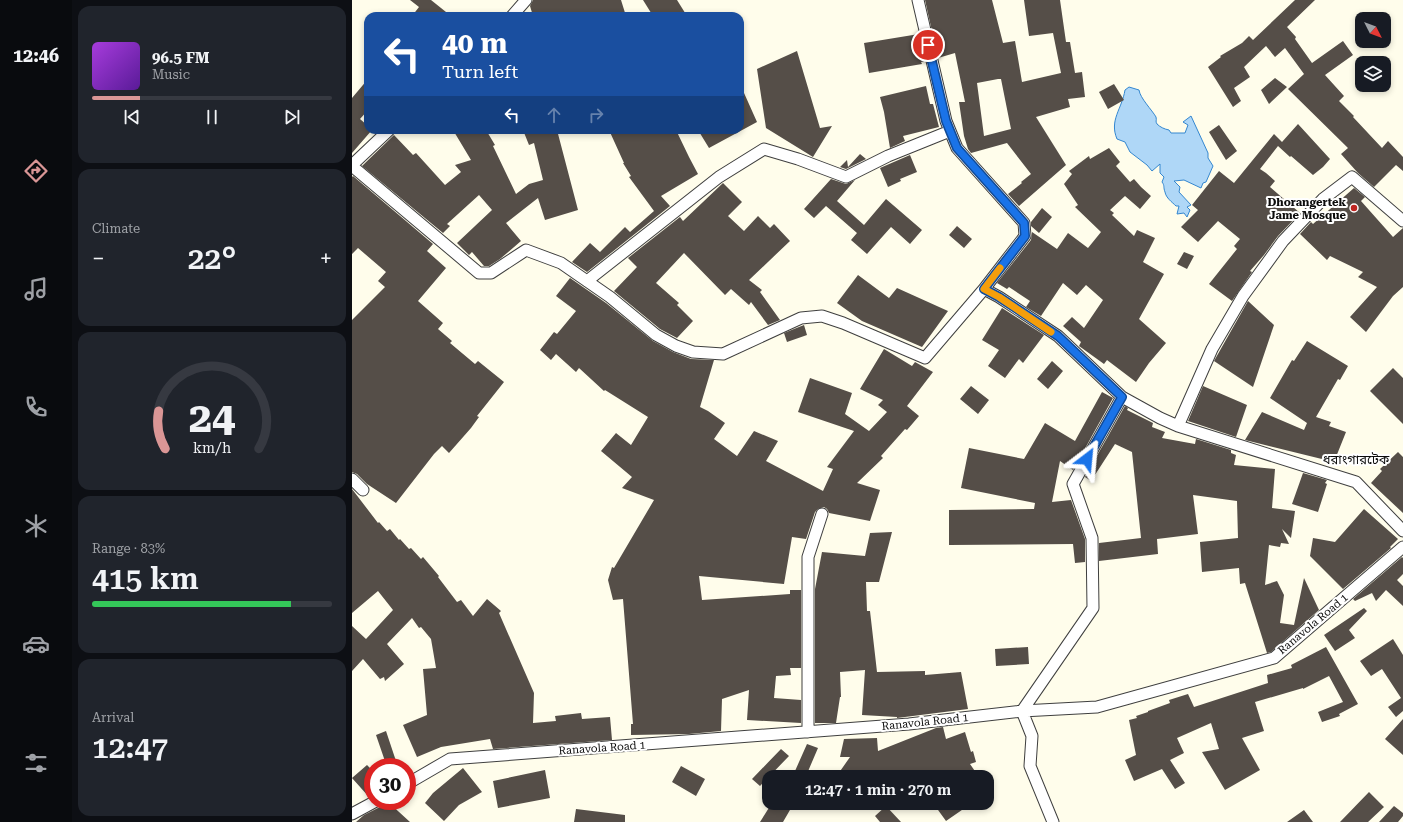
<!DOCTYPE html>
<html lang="en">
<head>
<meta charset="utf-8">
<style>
	body { margin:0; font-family:"Roboto Serif","Noto Sans Bengali",serif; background:#20242c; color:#f1f3f6; height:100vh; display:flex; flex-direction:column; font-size:15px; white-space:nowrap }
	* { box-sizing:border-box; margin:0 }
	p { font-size:13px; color:#9ea1a6 }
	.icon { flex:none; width:22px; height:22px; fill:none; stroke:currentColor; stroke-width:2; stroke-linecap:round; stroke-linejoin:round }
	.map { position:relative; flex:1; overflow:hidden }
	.details { display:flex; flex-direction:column; gap:6px; padding:6px; background:#0d0f14; width:280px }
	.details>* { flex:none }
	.guide { position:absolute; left:12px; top:12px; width:380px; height:122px; border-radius:12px; box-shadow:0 2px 6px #0003; background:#1a4fa0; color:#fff; overflow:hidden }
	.needle { width:26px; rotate:132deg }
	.buttons { position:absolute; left:1003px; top:12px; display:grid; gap:8px }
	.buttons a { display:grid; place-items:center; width:36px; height:36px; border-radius:8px; background:#171b24; box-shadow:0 2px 6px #0003; font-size:20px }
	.speed { position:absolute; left:12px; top:758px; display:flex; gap:8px; font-size:20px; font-weight:700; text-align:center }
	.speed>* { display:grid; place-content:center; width:52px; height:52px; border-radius:50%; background:#171b24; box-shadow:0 2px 6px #0003; line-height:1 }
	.speed .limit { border:6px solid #d22; background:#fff; color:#111 }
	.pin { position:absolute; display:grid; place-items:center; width:34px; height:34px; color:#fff; margin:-17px; border:2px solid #fff; border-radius:50%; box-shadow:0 1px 4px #0007 }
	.me { position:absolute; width:44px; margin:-22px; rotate:29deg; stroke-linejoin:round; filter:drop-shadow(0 0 3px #0008) }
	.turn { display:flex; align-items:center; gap:14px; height:84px; padding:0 12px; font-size:18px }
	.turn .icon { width:52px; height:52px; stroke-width:2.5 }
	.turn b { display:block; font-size:28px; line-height:34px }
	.lanes { display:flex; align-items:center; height:38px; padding:0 12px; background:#0003; justify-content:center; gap:20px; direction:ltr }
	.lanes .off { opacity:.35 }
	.big { font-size:30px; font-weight:600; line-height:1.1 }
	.details .widget { flex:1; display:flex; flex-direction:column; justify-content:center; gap:6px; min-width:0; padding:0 14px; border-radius:12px; background:#20242c }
	.details .dial { align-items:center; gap:0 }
	.dial svg { height:104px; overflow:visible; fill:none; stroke:#363941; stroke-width:7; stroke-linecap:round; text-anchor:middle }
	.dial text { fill:#f1f3f6; stroke:none }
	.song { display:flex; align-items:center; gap:12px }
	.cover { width:48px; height:48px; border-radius:6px; background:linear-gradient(135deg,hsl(280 70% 55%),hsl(270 70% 35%)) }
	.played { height:4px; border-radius:2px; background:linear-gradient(90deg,#da9696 20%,#363941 20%) }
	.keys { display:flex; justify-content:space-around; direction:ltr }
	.heat { display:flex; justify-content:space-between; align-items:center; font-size:22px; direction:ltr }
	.charge { height:6px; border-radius:3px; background:linear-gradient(90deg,#34c759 83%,#363941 0) }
	.trip { position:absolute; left:410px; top:770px; width:232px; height:40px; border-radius:12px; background:#171b24; box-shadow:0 2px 6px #0003; font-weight:600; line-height:40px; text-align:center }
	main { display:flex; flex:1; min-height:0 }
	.menu { display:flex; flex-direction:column; width:72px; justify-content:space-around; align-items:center; background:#090b0e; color:#9ea1a6 }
	.menu .icon { width:28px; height:28px }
	.menu .on { color:#da9696 }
	.menu b { font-size:18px; color:#f1f3f6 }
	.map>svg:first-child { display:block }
	.water { fill:#afd7f7; stroke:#3487d0 }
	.building { fill:#554e48; fill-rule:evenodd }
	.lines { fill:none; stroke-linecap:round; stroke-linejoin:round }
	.street-casing { stroke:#3f3f3f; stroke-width:13 }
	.street { stroke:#fff; stroke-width:11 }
	.route-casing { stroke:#114b97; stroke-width:10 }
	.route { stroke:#1a73e8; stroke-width:7 }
	.slow { stroke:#f59e0b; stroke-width:7 }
	.poi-dot { fill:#bf2521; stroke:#fff; stroke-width:1.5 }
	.labels { text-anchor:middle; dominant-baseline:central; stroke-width:4; stroke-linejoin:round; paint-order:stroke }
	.poi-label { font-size:11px; font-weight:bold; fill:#0c0c0c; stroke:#fff; text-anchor:end }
	.street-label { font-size:11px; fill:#0c0c0c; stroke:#fff }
	.quarter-label { font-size:13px; fill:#0c0c0c; stroke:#fff }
</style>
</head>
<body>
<main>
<nav class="menu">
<b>12:46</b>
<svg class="icon on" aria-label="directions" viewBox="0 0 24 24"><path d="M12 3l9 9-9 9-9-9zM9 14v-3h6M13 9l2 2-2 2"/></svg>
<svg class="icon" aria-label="music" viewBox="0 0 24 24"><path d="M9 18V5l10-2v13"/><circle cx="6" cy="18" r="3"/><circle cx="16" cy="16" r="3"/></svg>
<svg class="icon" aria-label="phone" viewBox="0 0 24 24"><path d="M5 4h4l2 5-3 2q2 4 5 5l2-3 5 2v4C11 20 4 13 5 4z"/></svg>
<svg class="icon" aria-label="climate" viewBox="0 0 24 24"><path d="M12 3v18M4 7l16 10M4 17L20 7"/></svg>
<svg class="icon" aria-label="car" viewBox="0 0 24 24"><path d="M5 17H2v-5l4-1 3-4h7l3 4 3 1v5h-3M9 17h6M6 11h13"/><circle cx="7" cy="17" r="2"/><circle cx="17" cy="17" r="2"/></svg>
<svg class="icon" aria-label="filters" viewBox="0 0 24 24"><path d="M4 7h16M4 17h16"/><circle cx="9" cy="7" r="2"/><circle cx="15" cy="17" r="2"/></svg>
</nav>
<section class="details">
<div class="widget">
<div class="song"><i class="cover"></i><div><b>96.5 FM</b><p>Music</p></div></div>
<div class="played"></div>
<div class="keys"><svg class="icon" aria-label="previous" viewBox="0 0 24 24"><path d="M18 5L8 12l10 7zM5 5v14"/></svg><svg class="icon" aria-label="pause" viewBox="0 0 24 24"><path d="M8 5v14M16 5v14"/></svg><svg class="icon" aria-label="next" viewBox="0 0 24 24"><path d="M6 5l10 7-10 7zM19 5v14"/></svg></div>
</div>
<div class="widget"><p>Climate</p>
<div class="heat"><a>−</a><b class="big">22°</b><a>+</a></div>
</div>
<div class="widget dial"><svg viewBox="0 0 100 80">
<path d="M14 69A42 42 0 1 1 86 69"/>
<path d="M14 69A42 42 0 0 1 9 40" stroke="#da9696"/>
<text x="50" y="56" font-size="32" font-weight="700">24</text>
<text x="50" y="72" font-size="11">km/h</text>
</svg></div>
<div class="widget"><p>Range · 83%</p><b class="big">415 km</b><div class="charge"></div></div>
<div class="widget"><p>Arrival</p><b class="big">12:47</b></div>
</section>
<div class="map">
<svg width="1051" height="822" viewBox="0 0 1051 822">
	<rect width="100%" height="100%" fill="#fffdeb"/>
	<path class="water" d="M777,87L787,90C788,98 800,110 804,117C805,121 803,121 805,124C808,127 812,129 817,130L819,133H833L836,125L831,122L839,116L856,153V158L861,166L854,182L851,183L849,188L832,180L822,181L828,187L827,192L839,205L835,207L838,210L835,217L832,213L825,214L827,206H824C820,202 814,198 813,192C811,187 813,186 810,182L812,177L808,173V164L800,171L795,165L778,152L773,142L765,139C757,120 770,109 773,90Z"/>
	<path class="building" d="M58,0H79L99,16H60L67,7Z
		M181,0H269L274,16H181L178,6Z
		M291,0H325L335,16H301Z
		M573,0H640L651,43L663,41L670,82L709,73L701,33L677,36L672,0H708L714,42H718L723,73L730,72L733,97L716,99L718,107L684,117L714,165L667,206L656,194L670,183L669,182L679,174L655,143L619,153L616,149L612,136L607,102H613L603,53L586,58ZM646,79H649L659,129L632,136L625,83Z
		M943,0H963L935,27L944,37L943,39L960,63L991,41L1001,55L973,75L992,96L987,101L1002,116L1001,117L1030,148L1036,141L1051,157V171L1044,165L1022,187L1006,173L989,154L996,148L936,89L952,74L933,48L923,57L914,46L892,67L898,77L882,88L889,101L881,107L856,67L869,57L868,56L890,43L897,36L901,40Z
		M567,34L573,61L569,62L570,64L517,73L512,43Z
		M445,51L468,128L480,126L461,157L414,128L405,69Z
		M923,78L935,87L917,104L909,90Z
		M16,79V110L8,119L16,126V130H20L0,153V98Z
		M388,84L405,122L357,148L346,130H388Z
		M762,84L772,100L756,109L747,92Z
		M574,86L578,104H581L587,127L551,136L553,141L538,148L532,112L528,97Z
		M946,124L978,159L971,167L961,175L939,156L938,157L926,146L908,169L914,173L923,181L918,187L948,213L926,236L912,255L898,271L900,272L880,301L857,284L885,249L882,246L888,239L866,221L846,242L829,227L846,210L840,205L867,171L882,183L922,134L930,142Z
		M867,125L885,151L874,160L857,132Z
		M101,130H134L143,145L141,146L164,194L177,184L191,180L182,143L177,145L171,130H205L226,210L193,220L186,198L154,223L169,241L148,259L137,266H132L120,252L117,255L105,243L140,210L127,195L95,224L98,226L91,233L10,166L42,135L61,155L64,153L93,185L109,172L103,165L119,160Z
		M257,130H324L337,157L346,174L309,196L318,206L235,272L220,262L238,243L248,252L273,227L278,232L302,211L277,177L279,176L271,163H272Z
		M757,148L768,162L764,166L778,182L782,179L789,187L799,196L788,209L773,196L758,210L762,213L760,215L782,236L785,230L803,238L791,262L812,274L787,319L814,343L797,363L784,382L755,360L752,364L727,346L729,342L711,326L720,317L732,328L751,300L734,285L725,295L711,283L689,316L674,307L678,301L657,287L655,289L645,283L679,240L680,232L705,249L716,233L736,248L749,232L723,207L726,205L712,184L720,174L717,171L737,156L738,159Z
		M508,154L514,159L494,169L488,167L495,160L496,167Z
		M558,155L565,172L548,179L549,181L536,187L528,168Z
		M1,176L81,244L75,251L94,268L66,301L91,323L86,329L100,341L98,343L123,364L126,361L152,382L125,416L127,417L119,428L97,453L90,446L82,454L44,503L15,484L5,474L0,472V320L33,287L26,281L34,272L6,248L0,254V177Z
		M479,179L494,184L503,180L485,201L512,225L534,199L570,230L558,244L539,227L515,254L499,240L505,233L474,206L462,218L452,209Z
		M371,183L390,202L376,216L392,231L406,216L418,228L422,224L438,241L397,280L410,290L408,292L428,320L416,325L399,302L397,305L379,289L373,295L332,253L304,283L327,303L325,305L341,321L325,338L308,329L262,291L285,267L276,258L328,217L331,221Z
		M1002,188L1013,197L1009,201L1041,237L1051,228V287L1041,296L1014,332L998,317L1025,287L1006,277L1011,272L978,256L975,260L948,234L959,222L961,224Z
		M690,208L700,217L687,233L679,226V222Z
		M605,226L620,239L612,248L597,235Z
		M832,252L842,256L835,269L825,264Z
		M506,275L537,298L545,288L596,311L570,347L510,321L485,303Z
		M218,278L254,303L301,341L321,352L339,359L362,360L348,407L356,411L373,423L362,439L385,456L402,431L426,441L414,461L471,491L481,469L475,467L502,431L446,412L458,378L500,393L493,414L517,431L535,412L526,405L531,400L508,389L532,349L560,366L563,362L581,372L555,406L567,416L555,430L553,429L529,456L531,458L505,483L528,490L518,521L477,513L475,509L472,507L466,509L463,512L454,539L440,537L432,584L347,576L350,600L438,594V590H449V668H438L439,675L424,676L422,698L449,700V723L395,720L397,690L370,699L369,731L337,734L279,735V724H281L271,599L261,600L256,580L260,567L262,568L302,500L270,488L280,477L249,451L264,433L279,445L296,417L253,390L252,391L227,368L224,372L204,354L199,360L188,350L202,332L205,334L224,311L204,296Z
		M896,301L922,325L901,387L862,361Z
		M650,308L692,335L671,363L667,359L653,378L636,366L647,350L630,340Z
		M452,325L455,335L435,342L432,333Z
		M955,341L996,366L988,380L986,379L964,417L979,422L977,426L994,432L982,462L893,440L910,412L952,430L955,423L918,398L940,360L942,361Z
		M700,361L711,371L696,389L685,379Z
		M1041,368L1051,378V424L1018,391Z
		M619,386L637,400L626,414L608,399Z
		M851,386L895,405L884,437L836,421Z
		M750,392L761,398L721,470L708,461L700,502L719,500L733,539V562L723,563L721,544L597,545V510L682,509L683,503L609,488L617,448L672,459L693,423L723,441Z
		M773,406L776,408L775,410L801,423L800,427L813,432L810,438L843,444L844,439L879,450V453L884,455L882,465L923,469L920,508L943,511L939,538L930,529L937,544L929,543L928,547L917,545L913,585L925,581L932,595L928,623L942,625L952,578L967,610L919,652L915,653L893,583L888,584L887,568L850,572L848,542L886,538L885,501L841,495L846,534L805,539L806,554L747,561V543L789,538L780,452L763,444L739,481L733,477Z
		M1046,452L1051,457V513L1019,483L1030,471L1028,469Z
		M951,473L975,480L973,483L975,484L966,512L940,504Z
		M0,489L26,523L27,522L35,531L38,529L47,540L48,539L57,549L59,548L69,559L71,557L87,576L86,577L105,602L109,600L121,616L135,599L149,611L147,613L182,693L181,723L204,721L203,716L229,713L230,719L258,717L260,740L141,749L138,739L89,747L65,757L51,725L75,715L71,669L84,668L79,639L69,627L67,628L60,618L35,644L52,664L33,681L32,677L28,679L11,659L0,671V626L14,639L41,610L26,591L0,613Z
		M1012,509L1046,539L1038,547L1039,548L991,589L958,556L961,538L983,542Z
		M540,532L527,582H514L515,611H518L525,672L573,671V675L609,672L616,709L545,718V717L510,715L513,670L488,672L489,697H488L484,723H463V589L470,552L513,556L518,533Z
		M1050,557L1051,558V574L1045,580L1051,586V606L1034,590L1024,601L1020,593L1003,601L1001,599Z
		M1012,608L1015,611L997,630L1003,638L983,651L972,635Z
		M1041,639L1051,655V711L1044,717L1036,707L1049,698L1030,669L1019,676L1008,661Z
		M676,647L677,664L644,666L643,649Z
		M974,647L1006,704L987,714L988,716L970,722L966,712L991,702L977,676L951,689V688L903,702L912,731L890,738L908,770L873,790L850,752L867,749L859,723L825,738L832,753L818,760L833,783L823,789L810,769L782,781L773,760L784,755L777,720L785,718L784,716L796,712V711L818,703L817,700L836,694L842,707L916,683L915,675L940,668L939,665Z
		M1051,719V755L1033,739Z
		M591,727L594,739L613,732L619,752L621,751L624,762L618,764L627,777H484L498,757H488L492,739L525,738L526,751L584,728Z
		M34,731L46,767H35L24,735Z
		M455,744L466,748L454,776L443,771Z
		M429,749L437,756L408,786L400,779Z
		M15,765L21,771V795L17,797L0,778Z
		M329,766L353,779L344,796L320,782Z
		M111,768L130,792L107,805L92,821L73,803L81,793Z
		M193,770L198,798L146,808L141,781Z
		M1017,792L1032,807L1016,822H988Z
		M31,801H35L58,822H4L12,815L28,807Z
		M420,803H442L431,822H408Z
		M581,803H620L594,821Z
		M534,806L549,822H528L523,816Z
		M1042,806L1051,813V816L1046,822H1027Z
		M224,809L273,815V822H222Z
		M952,810L961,822H935Z"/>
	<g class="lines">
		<g class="street-casing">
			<path id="street" d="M566,0L594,121L605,148L672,223L673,236L632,289
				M160,16L174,0
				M0,165L37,130
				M0,166L127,273H139L174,250L209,263L258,297L304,335L324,346L341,352L371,354L449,318L470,316L491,323L573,358L632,289L647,297L706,336L770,397L808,418L826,426L1004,482L1051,531
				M235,281L367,177L412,149L446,159L494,177L536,156L598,131
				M826,426L860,349L891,296L931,241L971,199L1000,177L1051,221
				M0,479L11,490
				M456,732V557L470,514
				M55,784L98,759L557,724L670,711L745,707L922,658L1051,547
				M0,814L24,801
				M701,822L678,766L680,736L670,711L741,608L740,538L721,484L770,397"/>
		</g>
		<use href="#street" class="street"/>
	</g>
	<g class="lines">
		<g class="route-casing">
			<path id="route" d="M576,45L594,121L605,148L672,223L673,236L632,289L647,297L706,336L770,397L735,459"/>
		</g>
		<use href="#route" class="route"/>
		<path class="slow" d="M648,268L632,289L647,297L699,332"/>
	</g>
	<circle class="poi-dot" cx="1002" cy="208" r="4"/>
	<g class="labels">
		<g class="poi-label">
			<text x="994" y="202">Dhorangertek<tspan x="994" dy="13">Jame Mosque</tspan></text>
		</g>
		<g class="street-label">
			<text transform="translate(961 624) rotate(-40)">Ranavola Road 1</text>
			<text transform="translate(573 722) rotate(-6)">Ranavola Road 1</text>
			<text transform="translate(250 748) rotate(-4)">Ranavola Road 1</text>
		</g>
		<g class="quarter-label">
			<text x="1004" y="459">ধরাংগারটেক</text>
		</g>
	</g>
</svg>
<div class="buttons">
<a><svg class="needle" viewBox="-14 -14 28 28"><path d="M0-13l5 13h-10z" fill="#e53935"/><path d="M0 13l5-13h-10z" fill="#9ea1a6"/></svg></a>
<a><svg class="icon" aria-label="layers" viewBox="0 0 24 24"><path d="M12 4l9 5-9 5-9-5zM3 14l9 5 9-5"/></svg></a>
</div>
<div class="speed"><div class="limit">30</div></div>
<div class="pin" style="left:576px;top:45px;background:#d93025"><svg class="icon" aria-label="arrive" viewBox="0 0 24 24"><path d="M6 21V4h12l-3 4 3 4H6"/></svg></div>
<svg class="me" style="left:735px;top:459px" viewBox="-20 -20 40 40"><path d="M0-17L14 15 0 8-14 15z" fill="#1a73e8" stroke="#fff" stroke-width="4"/></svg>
<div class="trip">12:47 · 1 min · 270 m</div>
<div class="guide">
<div class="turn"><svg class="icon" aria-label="left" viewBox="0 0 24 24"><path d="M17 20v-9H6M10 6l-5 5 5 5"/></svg><div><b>40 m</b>Turn left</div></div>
<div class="lanes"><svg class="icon" aria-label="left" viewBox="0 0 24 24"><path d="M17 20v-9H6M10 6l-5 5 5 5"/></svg><svg class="icon off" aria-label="ahead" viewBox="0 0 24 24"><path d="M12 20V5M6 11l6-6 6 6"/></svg><svg class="icon off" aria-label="right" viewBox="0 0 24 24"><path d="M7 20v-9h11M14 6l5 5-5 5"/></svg></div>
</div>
</div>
</main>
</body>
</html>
